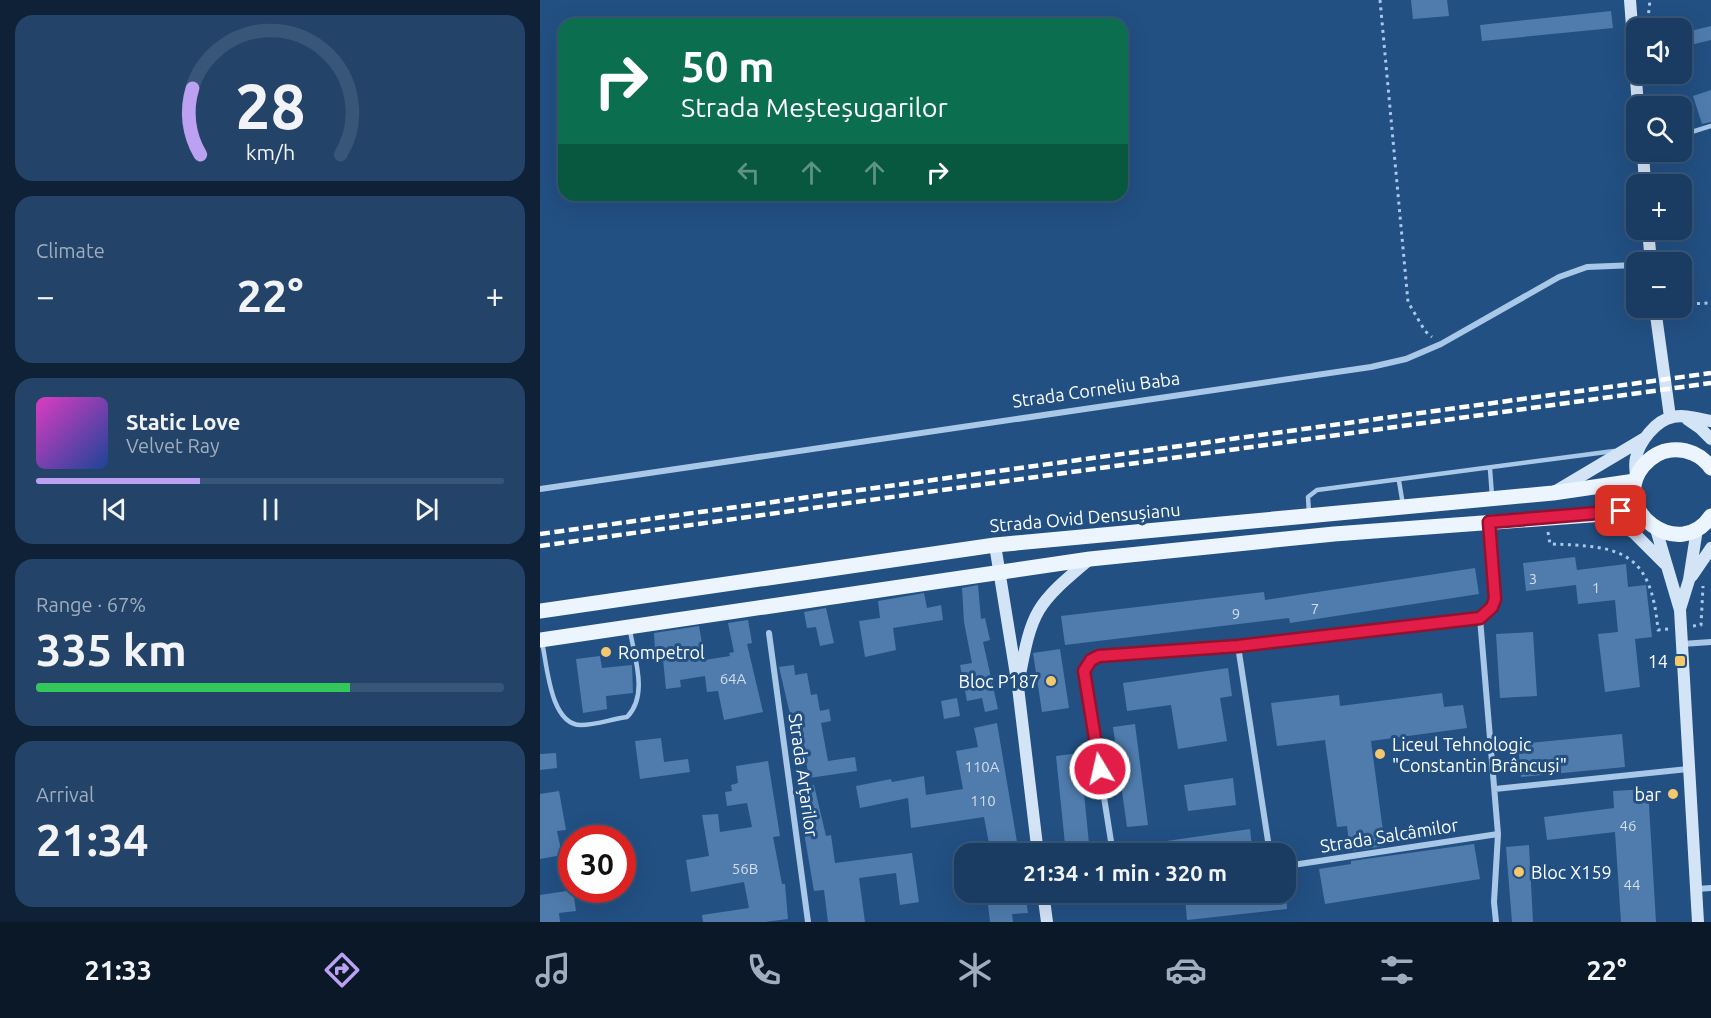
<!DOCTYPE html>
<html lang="en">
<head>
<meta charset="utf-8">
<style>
	body { margin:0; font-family:Ubuntu,sans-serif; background:#234368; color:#f1f3f6; height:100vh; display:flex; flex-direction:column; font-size:22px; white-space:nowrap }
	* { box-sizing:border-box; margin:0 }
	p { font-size:20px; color:#9fadbe }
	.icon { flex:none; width:33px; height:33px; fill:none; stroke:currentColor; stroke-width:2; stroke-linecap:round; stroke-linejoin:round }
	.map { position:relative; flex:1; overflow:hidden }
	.side { display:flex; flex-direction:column; gap:15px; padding:15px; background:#0e2136; width:540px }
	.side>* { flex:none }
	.banner { position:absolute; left:18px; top:18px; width:570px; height:183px; border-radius:18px; box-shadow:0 6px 24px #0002,0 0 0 2px #385677; background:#0b6e4f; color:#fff; overflow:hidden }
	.fabs { position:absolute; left:1086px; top:18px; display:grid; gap:12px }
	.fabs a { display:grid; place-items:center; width:66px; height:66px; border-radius:12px; background:#1a3c62; box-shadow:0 6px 24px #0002,0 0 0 2px #385677; font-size:30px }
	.speed { position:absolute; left:18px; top:825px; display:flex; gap:12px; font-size:30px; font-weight:700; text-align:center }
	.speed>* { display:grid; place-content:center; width:78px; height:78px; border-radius:50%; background:#1a3c62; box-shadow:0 6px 24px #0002,0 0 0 2px #385677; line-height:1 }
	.speed .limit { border:9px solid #d22; background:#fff; color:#111 }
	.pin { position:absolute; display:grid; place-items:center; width:51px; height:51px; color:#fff; margin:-26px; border-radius:12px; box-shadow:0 3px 9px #0006 }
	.me { position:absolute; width:66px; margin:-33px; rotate:351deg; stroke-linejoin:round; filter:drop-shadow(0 0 4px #0008) }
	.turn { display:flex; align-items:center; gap:21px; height:126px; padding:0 24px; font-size:27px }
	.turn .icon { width:78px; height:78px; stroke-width:2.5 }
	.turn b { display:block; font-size:42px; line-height:51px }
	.lanes { display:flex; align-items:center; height:57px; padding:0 24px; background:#0003; justify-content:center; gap:30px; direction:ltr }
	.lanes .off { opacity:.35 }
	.big { font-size:45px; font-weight:700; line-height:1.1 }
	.side .widget { flex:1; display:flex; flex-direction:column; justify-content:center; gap:9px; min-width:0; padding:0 21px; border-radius:18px; background:#234368 }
	.side .dial { align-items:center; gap:0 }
	.dial svg { height:156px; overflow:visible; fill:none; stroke:#385677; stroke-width:7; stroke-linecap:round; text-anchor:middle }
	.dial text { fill:#f1f3f6; stroke:none }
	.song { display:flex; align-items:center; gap:18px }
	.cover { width:72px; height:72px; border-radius:9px; background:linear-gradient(135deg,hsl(310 70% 55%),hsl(220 70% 35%)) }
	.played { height:6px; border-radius:3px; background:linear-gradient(90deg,#bca0f2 35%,#385677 35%) }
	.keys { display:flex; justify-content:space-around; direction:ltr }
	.heat { display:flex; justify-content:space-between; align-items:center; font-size:33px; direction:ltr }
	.charge { height:9px; border-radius:4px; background:linear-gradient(90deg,#34c759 67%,#385677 0) }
	.trip { position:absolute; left:414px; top:843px; width:342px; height:60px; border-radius:18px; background:#1a3c62; box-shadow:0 6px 24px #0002,0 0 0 2px #385677; font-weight:700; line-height:60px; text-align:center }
	.menu { display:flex; height:96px; justify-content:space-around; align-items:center; background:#0a1827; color:#9fadbe }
	.menu .icon { width:42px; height:42px }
	.menu .current { color:#bca0f2 }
	.menu b { font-size:27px; color:#f1f3f6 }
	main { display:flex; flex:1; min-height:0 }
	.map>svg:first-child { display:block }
	.building { fill:#4f7cad }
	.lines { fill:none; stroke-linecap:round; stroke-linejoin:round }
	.path { stroke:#a9c8e8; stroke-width:3; stroke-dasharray:3 4.5; stroke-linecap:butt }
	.lane { stroke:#a9c8e8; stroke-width:4.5 }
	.street { stroke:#a9c8e8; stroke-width:6 }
	.secondary { stroke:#d4e4f7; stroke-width:12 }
	.primary { stroke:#ecf4fe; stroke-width:15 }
	.rail { stroke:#fff; stroke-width:4.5; stroke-dasharray:10 4.5; stroke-linecap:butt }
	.route-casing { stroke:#92132f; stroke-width:15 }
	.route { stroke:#e11d48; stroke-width:10 }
	.poi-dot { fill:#f4c86b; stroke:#225083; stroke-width:2 }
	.labels { text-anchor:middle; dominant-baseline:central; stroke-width:6; stroke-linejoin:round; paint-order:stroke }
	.number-label { font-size:15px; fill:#d3deea }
	.street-label { font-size:18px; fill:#fff; stroke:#225083 }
	.poi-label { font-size:18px; fill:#fff; stroke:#225083; text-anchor:start }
</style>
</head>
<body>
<main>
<section class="side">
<div class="widget dial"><svg viewBox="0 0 100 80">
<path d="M14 69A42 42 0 1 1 86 69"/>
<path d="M14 69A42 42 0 0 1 10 35" stroke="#bca0f2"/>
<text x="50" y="56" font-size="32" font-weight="700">28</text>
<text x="50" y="72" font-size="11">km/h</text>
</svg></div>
<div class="widget"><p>Climate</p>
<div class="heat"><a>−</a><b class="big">22°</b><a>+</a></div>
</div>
<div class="widget">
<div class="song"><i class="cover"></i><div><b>Static Love</b><p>Velvet Ray</p></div></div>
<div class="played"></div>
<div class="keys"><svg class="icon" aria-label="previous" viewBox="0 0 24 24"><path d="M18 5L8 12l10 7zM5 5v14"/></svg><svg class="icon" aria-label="pause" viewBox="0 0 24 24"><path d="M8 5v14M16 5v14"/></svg><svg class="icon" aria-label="next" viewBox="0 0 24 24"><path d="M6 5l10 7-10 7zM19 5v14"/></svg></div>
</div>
<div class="widget"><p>Range · 67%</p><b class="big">335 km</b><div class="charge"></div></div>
<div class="widget"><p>Arrival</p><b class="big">21:34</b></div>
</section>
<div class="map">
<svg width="1171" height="922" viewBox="0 0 1171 922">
	<rect width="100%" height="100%" fill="#225083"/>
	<path class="building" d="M871,0H907L909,16L873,19Z
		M1071,11L1073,28L942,41L940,25Z
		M1171,26V40L1142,47V33Z
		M1171,90V122L1162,124L1153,96Z
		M1035,557L1037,570L1086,564L1088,587L1106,585L1112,637L1095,639L1100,687L1065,692L1058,634L1078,632L1075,600L1038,604L1036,585L986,591L983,563Z
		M935,568L939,594L750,623L749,618L525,645L521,616L724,592L725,600Z
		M438,585L441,619L445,618L450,640L443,642L458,709L445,712L442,698L427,701L420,665L432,663L424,622L422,588Z
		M384,593L387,608L401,605L403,620L353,628L356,650L325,657L319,621L340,618L338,601Z
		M286,608L294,643L280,646L276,627L267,628L264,612Z
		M208,620L212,643L207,644L223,712L184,720L178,691L167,692L165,676L140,680L141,687L126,689L122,649L115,650L114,633L159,626L165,660L190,656L189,653L194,652L188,623Z
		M993,632L997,696L960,698L956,634Z
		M520,649L529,708L502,712L493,653Z
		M60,656L62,668L92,665L93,693L66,696L67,709L43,713L36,659Z
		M254,665L255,675L267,673L271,695L277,694L280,711L289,709L291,721L281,723L288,761L315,757L317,771L269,778L266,761L256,762L252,739L264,737L259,712L250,714L239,667Z
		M688,668L692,696L680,698L687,741L638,749L631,705L587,711L583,683Z
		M902,693L904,707L923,705L927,728L831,741L845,846L810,851L807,826L797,827L785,740L737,746L731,703L799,695L800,706Z
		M417,698L420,716L404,719L401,701Z
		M457,723L479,854H451L444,817L371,828L368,798L320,808L316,786L351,779L352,782L384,776L386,795L423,789L416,751L438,747L434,728Z
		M595,724L608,825L587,827L573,727Z
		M1082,734L1085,767L981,777L978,744Z
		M121,738L124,762L148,759L150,772L100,779L95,741Z
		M16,753L17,768L0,770V754Z
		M540,753L550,854H526L516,756Z
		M228,761L240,836L233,837L242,884H245L248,919L225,922H163L162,915L209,908L204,882L151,892L146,860L169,856L162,815L178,814L180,832L212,827L207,803L187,806L185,792L192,791L191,785L198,783L196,766Z
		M693,778L696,805L648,811L644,785Z
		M274,785L286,836L291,835L295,863L372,853L379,902L360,905L356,873L319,878L325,922H288L284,890L274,891L261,815L265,814L258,789Z
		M1108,789L1116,922H1081L1075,832L1007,840L1004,817L1074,808L1073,791Z
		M19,791L26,830L17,831L22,855L0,859V794Z
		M710,829L713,854H592V846Z
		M934,844L940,879L785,904L779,869L811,864V861Z
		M989,845L993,922H972L966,847Z
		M33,890L36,911L19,913L20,922H0V895Z
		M478,892H485L488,913L472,914L473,922H450L447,896Z
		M704,892H746L747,909L647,920L645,899Z"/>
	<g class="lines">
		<path class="path" d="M840,0L868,302L885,331L892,337
			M1107,28L1110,0
			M1142,304L1171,303
			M1008,532L1010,544C1081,546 1111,551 1118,630L1129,629
			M1153,626L1161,625L1163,586"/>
		<path class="lane" d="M1142,135L1171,126
			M950,469L952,496
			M859,481L863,505
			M769,513L768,497L777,490L1074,451
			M2,642C7,664 10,725 41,725C56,725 72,719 87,717C109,695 94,657 90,630"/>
		<path class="street" d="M0,489L831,367L866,359L901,344L1019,277L1047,267L1096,265
			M940,618L958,834L954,902L956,922
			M229,633L268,922
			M1142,644L1171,642
			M698,646L730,854
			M955,789L1148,769
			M573,854L544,671L551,660L559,656L698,646L940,618L952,607L955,599L949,522
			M746,866L958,834
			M1157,889L1171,888
			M505,903L572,892"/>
		<path class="secondary" d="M1090,0L1098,106
			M1103,152L1105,184
			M1108,230L1111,262
			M1115,308L1130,417
			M1147,419L1160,428L1171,439
			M1096,478C1096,472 1094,464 1096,458C1099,442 1116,420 1133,417C1145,414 1159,419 1171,421
			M1016,491L1105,438
			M1064,514L1094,533L1125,564
			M1116,529L1140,610L1158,922
			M455,545L478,687L498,854
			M1152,576L1171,548
			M1140,609L1149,580L1157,529
			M479,680C492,610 495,605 550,559
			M503,892L507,922"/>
		<path class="primary" d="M1171,468C1162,455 1146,448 1131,450C1120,451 1110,458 1103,466C1068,510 1140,563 1171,516
			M0,611L455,545L1013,493L1095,481
			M0,640L550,559L794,534L1064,514L1097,508"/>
		<path class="rail" d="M0,534L1171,373
			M0,546L1171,383"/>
	</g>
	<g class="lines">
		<g class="route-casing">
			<path id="route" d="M560,769L544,671L551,660L559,656L698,646L940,618L952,607L955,599L949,522L1081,511"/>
		</g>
		<use href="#route" class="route"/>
	</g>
	<g class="poi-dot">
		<circle cx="66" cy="652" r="6"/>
		<rect x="1134" y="655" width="12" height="12" rx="3"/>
		<circle cx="511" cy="681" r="6"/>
		<circle cx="840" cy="754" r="6"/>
		<circle cx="1133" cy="794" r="6"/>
		<circle cx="979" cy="872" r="6"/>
	</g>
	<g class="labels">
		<g class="number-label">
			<text x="993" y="578">3</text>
			<text x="1056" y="587">1</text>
			<text x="775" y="608">7</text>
			<text x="696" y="613">9</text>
			<text x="193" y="678">64A</text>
			<text x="442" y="766">110A</text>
			<text x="443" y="800">110</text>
			<text x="1088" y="825">46</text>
			<text x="205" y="868">56B</text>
			<text x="1092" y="884">44</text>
		</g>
		<g class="street-label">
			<text transform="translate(556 389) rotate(-8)">Strada Corneliu Baba</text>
			<text transform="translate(545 517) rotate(-5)">Strada Ovid Densușianu</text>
			<text transform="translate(264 775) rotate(82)">Strada Arțarilor</text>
			<text transform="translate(849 835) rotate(-9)">Strada Salcâmilor</text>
		</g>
		<g class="poi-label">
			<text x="78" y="652">Rompetrol</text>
			<text x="1128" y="661" text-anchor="end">14</text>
			<text x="499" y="681" text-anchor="end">Bloc P187</text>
			<text x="852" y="744">Liceul Tehnologic<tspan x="852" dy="21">"Constantin Brâncuși"</tspan></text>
			<text x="1121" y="794" text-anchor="end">bar</text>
			<text x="991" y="872">Bloc X159</text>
		</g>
	</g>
</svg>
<div class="fabs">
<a><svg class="icon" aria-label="sound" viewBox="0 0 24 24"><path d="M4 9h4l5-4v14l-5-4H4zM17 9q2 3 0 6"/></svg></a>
<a><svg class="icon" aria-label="search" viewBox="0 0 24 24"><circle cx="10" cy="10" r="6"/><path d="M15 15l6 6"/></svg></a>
<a>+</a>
<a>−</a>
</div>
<div class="speed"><div class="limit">30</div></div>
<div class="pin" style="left:1081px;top:511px;background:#d93025"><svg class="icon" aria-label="arrive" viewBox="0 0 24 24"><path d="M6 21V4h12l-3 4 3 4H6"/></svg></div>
<svg class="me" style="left:560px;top:769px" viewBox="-20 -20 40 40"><circle r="17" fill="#e11d48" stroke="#fff" stroke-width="3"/><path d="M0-11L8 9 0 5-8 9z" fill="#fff"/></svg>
<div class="trip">21:34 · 1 min · 320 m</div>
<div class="banner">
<div class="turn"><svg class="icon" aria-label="right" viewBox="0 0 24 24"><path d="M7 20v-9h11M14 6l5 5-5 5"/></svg><div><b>50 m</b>Strada Meșteșugarilor</div></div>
<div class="lanes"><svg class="icon off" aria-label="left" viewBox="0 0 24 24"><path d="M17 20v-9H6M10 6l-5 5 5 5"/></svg><svg class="icon off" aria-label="ahead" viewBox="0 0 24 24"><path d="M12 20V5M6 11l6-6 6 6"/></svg><svg class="icon off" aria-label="ahead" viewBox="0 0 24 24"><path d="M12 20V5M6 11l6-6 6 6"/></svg><svg class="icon" aria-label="right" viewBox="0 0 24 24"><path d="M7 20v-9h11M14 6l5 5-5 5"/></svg></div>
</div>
</div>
</main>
<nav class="menu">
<b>21:33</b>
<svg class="icon current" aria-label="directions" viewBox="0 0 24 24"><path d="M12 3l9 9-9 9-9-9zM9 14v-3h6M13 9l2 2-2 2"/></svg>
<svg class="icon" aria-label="music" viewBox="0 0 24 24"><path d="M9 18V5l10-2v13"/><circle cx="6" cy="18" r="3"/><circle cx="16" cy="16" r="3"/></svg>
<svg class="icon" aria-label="phone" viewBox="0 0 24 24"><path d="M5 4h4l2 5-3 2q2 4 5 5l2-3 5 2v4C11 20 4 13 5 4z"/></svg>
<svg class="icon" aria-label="climate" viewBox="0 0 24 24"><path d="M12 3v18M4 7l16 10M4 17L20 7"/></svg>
<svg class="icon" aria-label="car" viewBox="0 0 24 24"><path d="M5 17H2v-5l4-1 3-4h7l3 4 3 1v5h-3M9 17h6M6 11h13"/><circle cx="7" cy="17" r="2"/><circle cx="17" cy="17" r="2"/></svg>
<svg class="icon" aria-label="filters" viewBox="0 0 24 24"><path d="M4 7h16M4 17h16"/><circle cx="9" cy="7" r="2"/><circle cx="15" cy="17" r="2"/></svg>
<b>22°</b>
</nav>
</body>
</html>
